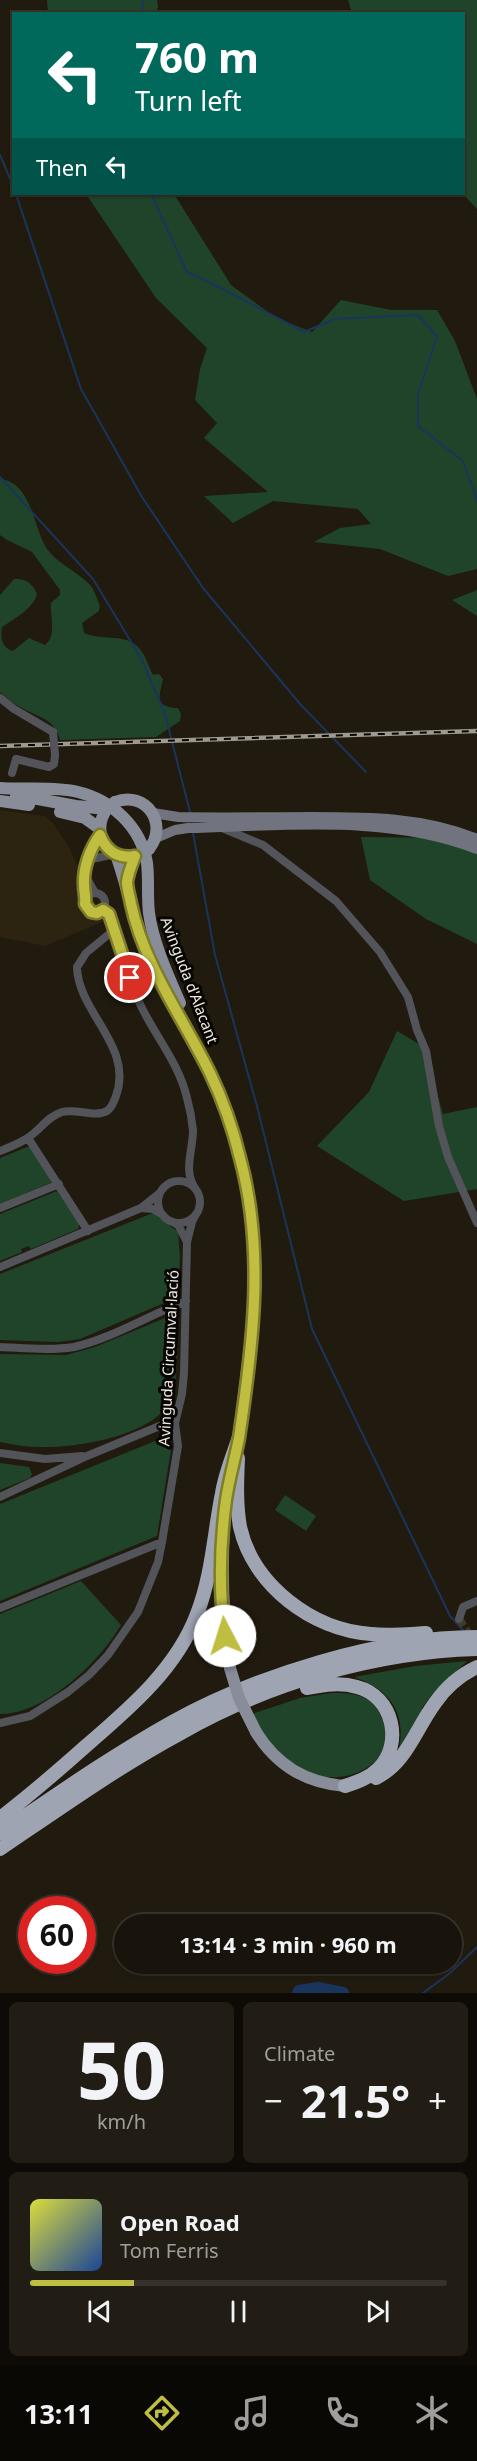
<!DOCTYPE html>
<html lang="en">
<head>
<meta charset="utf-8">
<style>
	body { margin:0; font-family:"Noto Sans",sans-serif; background:#221d14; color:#f1f3f6; height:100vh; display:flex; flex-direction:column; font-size:22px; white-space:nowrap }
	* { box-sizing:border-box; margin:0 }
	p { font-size:20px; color:#9f9e9d }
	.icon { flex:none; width:33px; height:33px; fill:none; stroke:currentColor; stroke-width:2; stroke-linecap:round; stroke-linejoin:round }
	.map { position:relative; height:1993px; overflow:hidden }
	.sheet { display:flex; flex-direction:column; gap:9px; padding:9px; background:#0e0b06; flex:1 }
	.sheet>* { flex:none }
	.top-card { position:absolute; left:12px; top:12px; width:453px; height:183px; border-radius:0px; box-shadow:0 2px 4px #0004,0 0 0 2px #37332c; background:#00695c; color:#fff; overflow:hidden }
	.speed { position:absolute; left:18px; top:1896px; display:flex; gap:12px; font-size:30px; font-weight:700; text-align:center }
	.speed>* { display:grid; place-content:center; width:78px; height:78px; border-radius:50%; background:#19140b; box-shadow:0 2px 4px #0004,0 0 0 2px #37332c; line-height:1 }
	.speed .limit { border:9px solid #d22; background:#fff; color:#111 }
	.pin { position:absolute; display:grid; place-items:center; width:51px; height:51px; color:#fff; margin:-26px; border:3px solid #fff; border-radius:50%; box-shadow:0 2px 6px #0007 }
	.me { position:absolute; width:66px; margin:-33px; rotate:355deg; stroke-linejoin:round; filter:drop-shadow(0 0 4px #0008) }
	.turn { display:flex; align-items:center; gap:21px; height:126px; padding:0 24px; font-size:27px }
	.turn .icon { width:78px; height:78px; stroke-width:2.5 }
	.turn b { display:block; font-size:42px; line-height:51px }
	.then { display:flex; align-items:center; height:57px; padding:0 24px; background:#0003; gap:12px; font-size:22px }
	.big { font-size:45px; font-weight:700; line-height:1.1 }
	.sheet .widget { flex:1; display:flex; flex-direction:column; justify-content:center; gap:9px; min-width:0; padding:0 21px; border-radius:9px; background:#221d14 }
	.sheet .dial { align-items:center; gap:0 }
	.dial b { font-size:78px; line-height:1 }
	.song { display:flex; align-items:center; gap:18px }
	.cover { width:72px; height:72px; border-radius:9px; background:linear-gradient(135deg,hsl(60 70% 55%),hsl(220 70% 35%)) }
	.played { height:6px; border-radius:3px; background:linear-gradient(90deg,#bfbe41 25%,#37332c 25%) }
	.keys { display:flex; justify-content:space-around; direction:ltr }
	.heat { display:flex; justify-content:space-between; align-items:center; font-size:33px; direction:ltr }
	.sheet .tiles { flex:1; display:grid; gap:9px; grid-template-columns:1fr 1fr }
	.widget:last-child { grid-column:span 2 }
	.trip { position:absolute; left:114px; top:1914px; width:348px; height:60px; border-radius:30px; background:#19140b; box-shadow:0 2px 4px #0004,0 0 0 2px #37332c; font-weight:700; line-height:60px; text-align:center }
	.dock { display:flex; height:96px; justify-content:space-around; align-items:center; background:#0a0804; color:#9f9e9d }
	.dock .icon { width:42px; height:42px }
	.dock .on { color:#bfbe41 }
	.dock b { font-size:27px; color:#f1f3f6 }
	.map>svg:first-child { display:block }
	.built { fill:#2d2311 }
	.green { fill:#20442a }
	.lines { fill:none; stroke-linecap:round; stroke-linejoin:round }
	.stream { stroke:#1a355b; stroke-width:2 }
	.river { stroke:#1a355b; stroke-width:12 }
	.minor-tunnel { stroke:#40392f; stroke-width:8; stroke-dasharray:8 4; stroke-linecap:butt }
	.minor { stroke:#52545a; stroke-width:8 }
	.secondary { stroke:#71747e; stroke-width:10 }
	.primary { stroke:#898d9a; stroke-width:12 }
	.motorway { stroke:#9fa4b3; stroke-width:14 }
	.rail-casing { stroke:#9f9990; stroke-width:4.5 }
	.rail { stroke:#080603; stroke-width:2; stroke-dasharray:7; stroke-linecap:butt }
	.minor-bridge { stroke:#52545a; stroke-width:8 }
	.primary-bridge { stroke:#898d9a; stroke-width:12 }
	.route-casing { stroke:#7c7c2a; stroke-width:15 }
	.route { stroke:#bfbe41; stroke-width:10 }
	.labels { text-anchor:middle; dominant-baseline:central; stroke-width:6; stroke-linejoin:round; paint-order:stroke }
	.street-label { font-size:15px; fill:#efeae2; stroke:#080603 }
</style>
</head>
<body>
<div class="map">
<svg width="477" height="1993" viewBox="0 0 477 1993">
	<rect width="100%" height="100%" fill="#211a0f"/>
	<path class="built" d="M0,810L45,816L53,823L69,847L104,921L45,946L0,937Z"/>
	<path class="green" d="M47,0H157L158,7L155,13H48Z
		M348,0H477V209L463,194L464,14L352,13Z
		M86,194H174L231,285L276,318L312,332L341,300L391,310H437L455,341L477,399V569L448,576L380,549L314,542L340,528L371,524L358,509L273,501L233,523L204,496L268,492L204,438L217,423L195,400L200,369L207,348L156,298Z
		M0,479C32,482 33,528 47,549C58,564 78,572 90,585C95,591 97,599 100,606L99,611L82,623L84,633C103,642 129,631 142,652C147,659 149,668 153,675L159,674L163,679C159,697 154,707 178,708L181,714L180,721L156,737L60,740C55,718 37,717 20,707C13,703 6,697 0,692V595L14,579C26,578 33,584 37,594C33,609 14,619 2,627C0,638 2,648 13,651L29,638L45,645C57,636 50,617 51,603L60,595V590L32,552L7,540L0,535Z
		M477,590V616L452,600Z
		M361,837L448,838L477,851V944L426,919L370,880Z
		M397,1031L424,1047L443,1114L477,1107V1189L404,1201L317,1146L369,1092Z
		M27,1147H30L52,1182L0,1204V1158Z
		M57,1191L80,1223L78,1229L31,1249L29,1246L21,1249L22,1252L0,1261V1214Z
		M153,1213L178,1232L180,1257L178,1297L80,1339L58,1342L0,1340V1274Z
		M170,1316L175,1317L178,1324C177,1346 179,1382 170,1401C153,1436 76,1448 41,1447C27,1447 14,1445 0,1442V1354L66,1355L95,1347Z
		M160,1439L166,1442L171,1450L157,1536L0,1601V1504Z
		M0,1463L29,1467L32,1474L30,1478L0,1490Z
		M285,1495L316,1516L306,1531L275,1510Z
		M81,1581L121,1625C99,1662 46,1714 0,1714V1614Z
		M467,1661C451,1678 436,1687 422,1708L424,1713L398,1753C408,1714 390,1689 354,1677L415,1666Z
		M331,1693C342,1693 353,1693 363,1697C374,1702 379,1710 383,1721C399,1763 347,1786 313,1774C306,1771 297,1770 292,1765C275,1750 263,1733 252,1714L300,1698Z"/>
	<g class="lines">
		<path class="stream" d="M141,14L144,0
			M0,155L14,188
			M16,194L81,389L142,497L203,588L301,705L366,772
			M151,194L187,272L223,289L304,332L335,319L418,315L437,336L418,394V426L463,461L477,500
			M0,477L93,579L142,660L165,714L190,812
			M193,833L215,955L258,1110L312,1329L450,1616L466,1633
			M423,1993L450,1973L477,1947"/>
		<path class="river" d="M298,1993L299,1991L318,1988L343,1993"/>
		<path class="minor-tunnel" d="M459,1619L471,1637"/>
		<path class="minor" d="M0,698L14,709L53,732
			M12,773L16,759L49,767L54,764L55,755
			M222,828L263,845L336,901L380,952L408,997L417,1030L426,1051L439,1126L448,1157L477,1223
			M87,860L115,854
			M84,873L95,893
			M85 903a10 10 0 1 1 20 0a10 10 0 1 1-20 0Z
			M86,898C81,876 87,853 100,835
			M103,910L109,914L112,920C123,948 128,977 140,1004C155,1036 179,1063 187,1098C190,1109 192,1120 193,1130C193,1150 183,1171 195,1188
			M28,1138L88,1231
			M0,1151C10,1147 21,1143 29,1137C41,1129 47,1117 62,1112C76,1108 95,1118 107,1111C112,1108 114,1101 116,1096C134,1046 78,1013 77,967L86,953L115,929
			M158 1202a21 21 0 1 1 42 0a21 21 0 1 1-42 0Z
			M160,1193L141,1208L153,1209L163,1215
			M0,1208L59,1184
			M173,1222L178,1225L187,1242
			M0,1267L141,1208
			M0,1347C24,1348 50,1351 74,1347C113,1338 149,1315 186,1301
			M0,1453L45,1459L82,1456
			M0,1497L87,1456L162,1425L176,1409
			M0,1608L162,1542
			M459,1619L463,1607L477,1601
			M0,1723L30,1716L68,1692L89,1675L108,1655L138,1612L158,1562L162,1542L178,1446L175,1423L182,1394L184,1373L187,1242L192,1222L196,1214"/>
		<path class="secondary" d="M153,813L178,817C222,818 266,817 311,817C368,817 423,817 477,839
			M156,838L175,830L188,828C282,826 388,814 477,849"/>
		<path class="primary" d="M0,788C25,790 53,786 78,792C112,800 141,827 147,863C149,879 147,896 149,913C153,943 168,975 180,1003
			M16,795L76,806L107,809C89,833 110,865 139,855
			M0,801L29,805
			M115,802C146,790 169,824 149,849
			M60,812L85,818L99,828
			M116,855C126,882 131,911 141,938C160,986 190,1029 211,1076C242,1144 259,1222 255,1297C253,1325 249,1352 246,1379C243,1401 241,1424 237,1446
			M227,1499C220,1556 222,1611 230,1668
			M256,1732C277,1766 306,1783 345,1786"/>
		<path class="motorway" d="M238,1458C237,1481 236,1504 240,1527C253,1585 312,1630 371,1634C389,1636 408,1634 426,1633
			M307,1688C324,1685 340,1682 357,1687C393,1696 404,1744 378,1769C369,1778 357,1782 345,1786
			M376,1778C407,1762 415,1730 435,1703C446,1687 460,1675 477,1667
			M0,1818C30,1795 59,1770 87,1745C130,1708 177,1668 197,1614C212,1576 214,1533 222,1493C225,1474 233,1455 239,1437
			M0,1833C56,1795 113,1755 172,1722C258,1675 379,1637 477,1637
			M0,1849C59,1809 118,1767 181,1733C269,1683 375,1652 477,1649"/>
		<g class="rail-casing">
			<path id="rail" d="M0,746L477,731"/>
		</g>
		<use href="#rail" class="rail"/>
		<path class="minor-bridge" d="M53,732L55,755"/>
		<path class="primary-bridge" d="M107,809L115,802
			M139,855L149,849
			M230,1668L239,1698L256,1732"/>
	</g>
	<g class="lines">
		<g class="route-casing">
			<path id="route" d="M130,978L109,914L103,910L97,913L91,912L85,904C86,897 84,892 84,885C83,868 90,849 100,835C106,851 118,859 135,856C132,864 128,873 127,882C127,889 130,897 131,904C144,965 183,1018 210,1073C223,1100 233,1129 240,1158C265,1250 253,1345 239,1438C235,1459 229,1479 226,1500C220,1544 219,1592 225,1636"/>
		</g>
		<use href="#route" class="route"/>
	</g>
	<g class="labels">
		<g class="street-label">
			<text transform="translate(190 980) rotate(69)">Avinguda d'Alacant</text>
			<text transform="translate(168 1358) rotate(-87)">Avinguda Circumval·lació</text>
		</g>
	</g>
</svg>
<div class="speed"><div class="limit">60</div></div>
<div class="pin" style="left:130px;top:978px;background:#d93025"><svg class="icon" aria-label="arrive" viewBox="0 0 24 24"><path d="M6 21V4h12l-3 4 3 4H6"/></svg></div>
<svg class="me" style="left:225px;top:1636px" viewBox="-20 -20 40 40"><circle r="19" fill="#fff"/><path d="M0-13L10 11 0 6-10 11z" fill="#bfbe41"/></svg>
<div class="trip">13:14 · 3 min · 960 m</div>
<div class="top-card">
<div class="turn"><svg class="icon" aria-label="left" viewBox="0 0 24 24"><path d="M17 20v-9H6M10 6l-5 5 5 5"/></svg><div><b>760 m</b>Turn left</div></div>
<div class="then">Then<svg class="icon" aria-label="left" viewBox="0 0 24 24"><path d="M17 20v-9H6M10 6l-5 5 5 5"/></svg></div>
</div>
</div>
<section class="sheet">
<div class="tiles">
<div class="widget dial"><b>50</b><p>km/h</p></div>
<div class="widget"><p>Climate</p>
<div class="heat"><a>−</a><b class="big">21.5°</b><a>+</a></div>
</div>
<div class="widget">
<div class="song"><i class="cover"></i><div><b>Open Road</b><p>Tom Ferris</p></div></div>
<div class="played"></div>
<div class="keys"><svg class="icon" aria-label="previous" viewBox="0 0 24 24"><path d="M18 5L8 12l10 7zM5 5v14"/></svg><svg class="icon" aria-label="pause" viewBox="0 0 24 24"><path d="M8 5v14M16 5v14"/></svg><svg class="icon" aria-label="next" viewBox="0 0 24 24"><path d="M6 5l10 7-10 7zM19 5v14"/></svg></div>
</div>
</div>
</section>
<nav class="dock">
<b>13:11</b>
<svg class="icon on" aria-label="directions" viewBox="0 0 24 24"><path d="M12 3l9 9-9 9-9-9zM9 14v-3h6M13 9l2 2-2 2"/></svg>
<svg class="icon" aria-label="music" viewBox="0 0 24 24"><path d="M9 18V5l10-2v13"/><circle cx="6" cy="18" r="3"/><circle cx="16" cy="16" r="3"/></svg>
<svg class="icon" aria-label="phone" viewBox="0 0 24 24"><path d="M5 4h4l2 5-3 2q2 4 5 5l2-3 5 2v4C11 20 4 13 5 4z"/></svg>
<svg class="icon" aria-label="climate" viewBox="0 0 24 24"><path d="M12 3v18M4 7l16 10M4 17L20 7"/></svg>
</nav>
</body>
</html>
